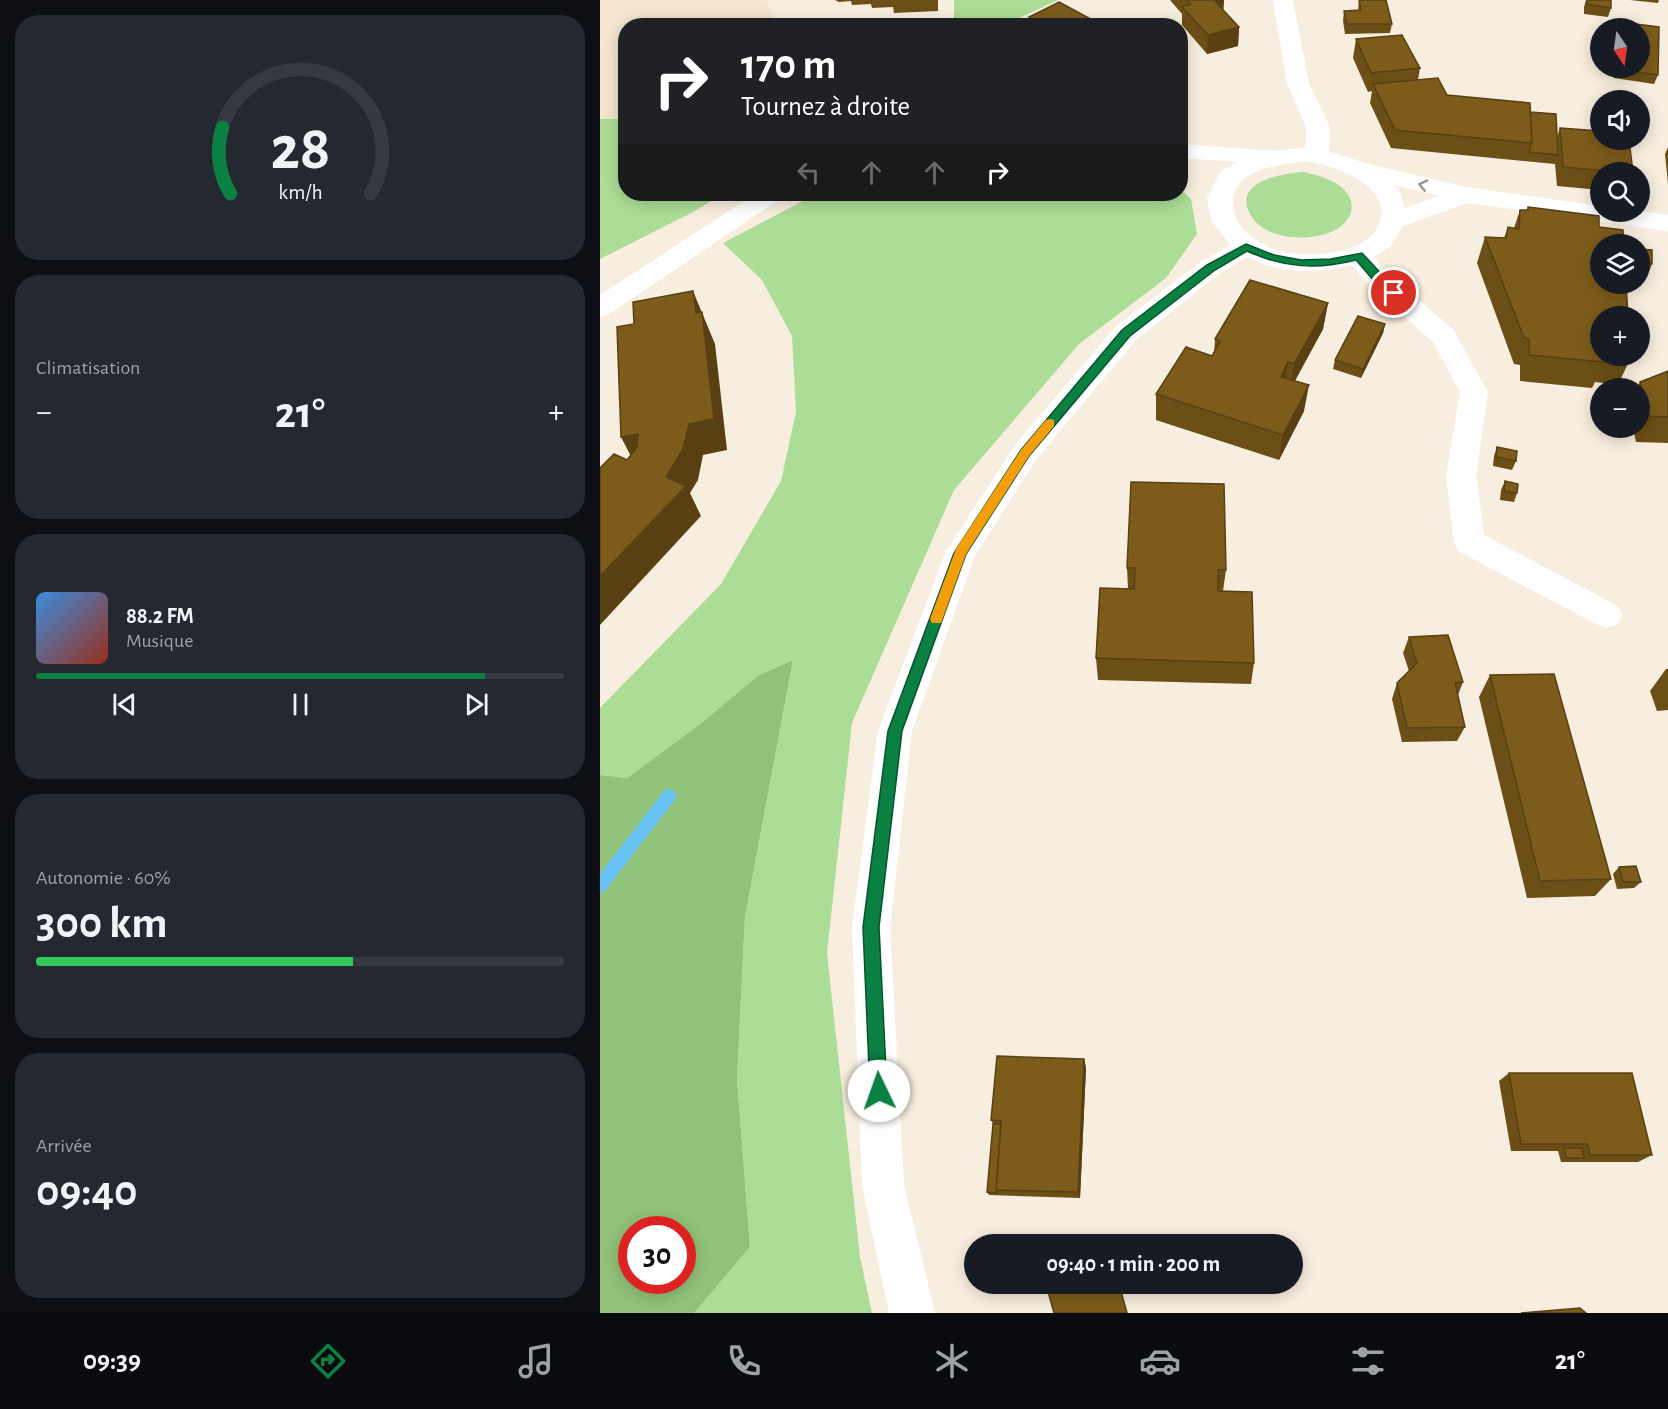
<!DOCTYPE html>
<html lang="fr">
<head>
<meta charset="utf-8">
<style>
	body { margin:0; font-family:"Alegreya Sans",sans-serif; background:#242831; color:#f1f3f6; height:100vh; display:flex; flex-direction:column; font-size:22px; white-space:nowrap }
	* { box-sizing:border-box; margin:0 }
	p { font-size:20px; color:#9ea1a6 }
	.icon { flex:none; width:33px; height:33px; fill:none; stroke:currentColor; stroke-width:2; stroke-linecap:round; stroke-linejoin:round }
	.map { position:relative; flex:1; overflow:hidden }
	.panel { display:flex; flex-direction:column; gap:15px; padding:15px; background:#0d0f14; width:600px }
	.panel>* { flex:none }
	.hud { position:absolute; left:18px; top:18px; width:570px; height:183px; border-radius:24px; box-shadow:0 3px 15px #0003; background:#202124; color:#fff; overflow:hidden }
	.needle { width:39px; rotate:167deg }
	.controls { position:absolute; left:990px; top:18px; display:grid; gap:12px }
	.controls a { display:grid; place-items:center; width:60px; height:60px; border-radius:50%; background:#171b24; box-shadow:0 3px 15px #0003; font-size:30px }
	.speed { position:absolute; left:18px; top:1216px; display:flex; gap:12px; font-size:30px; font-weight:700; text-align:center }
	.speed>* { display:grid; place-content:center; width:78px; height:78px; border-radius:50%; background:#171b24; box-shadow:0 3px 15px #0003; line-height:1 }
	.speed .limit { border:9px solid #d22; background:#fff; color:#111 }
	.pin { position:absolute; display:grid; place-items:center; width:51px; height:51px; color:#fff; margin:-26px; border:3px solid #fff; border-radius:50%; box-shadow:0 2px 6px #0007 }
	.me { position:absolute; width:66px; margin:-33px; rotate:357deg; stroke-linejoin:round; filter:drop-shadow(0 0 4px #0008) }
	.turn { display:flex; align-items:center; gap:21px; height:126px; padding:0 24px; font-size:27px }
	.turn .icon { width:78px; height:78px; stroke-width:2.5 }
	.turn b { display:block; font-size:42px; line-height:51px }
	.lanes { display:flex; align-items:center; height:57px; padding:0 24px; background:#0003; justify-content:center; gap:30px; direction:ltr }
	.lanes .off { opacity:.35 }
	.big { font-size:45px; font-weight:600; line-height:1.1 }
	.panel .tile { flex:1; display:flex; flex-direction:column; justify-content:center; gap:9px; min-width:0; padding:0 21px; border-radius:24px; background:#242831 }
	.panel .dial { align-items:center; gap:0 }
	.dial svg { height:156px; overflow:visible; fill:none; stroke:#363941; stroke-width:7; stroke-linecap:round; text-anchor:middle }
	.dial text { fill:#f1f3f6; stroke:none }
	.song { display:flex; align-items:center; gap:18px }
	.cover { width:72px; height:72px; border-radius:9px; background:linear-gradient(135deg,hsl(210 70% 55%),hsl(10 70% 35%)) }
	.played { height:6px; border-radius:3px; background:linear-gradient(90deg,#0b8043 85%,#363941 85%) }
	.keys { display:flex; justify-content:space-around; direction:ltr }
	.heat { display:flex; justify-content:space-between; align-items:center; font-size:33px; direction:ltr }
	.charge { height:9px; border-radius:4px; background:linear-gradient(90deg,#34c759 60%,#363941 0) }
	.trip { position:absolute; left:364px; top:1234px; width:339px; height:60px; border-radius:30px; background:#171b24; box-shadow:0 3px 15px #0003; font-weight:600; line-height:60px; text-align:center }
	.tab-bar { display:flex; height:96px; justify-content:space-around; align-items:center; background:#090b0e; color:#9ea1a6 }
	.tab-bar .icon { width:42px; height:42px }
	.tab-bar .active { color:#0b8043 }
	.tab-bar b { font-size:27px; color:#f1f3f6 }
	main { display:flex; flex:1; min-height:0 }
	.map>svg:first-child { display:block }
	.built { fill:#f4e6cf }
	.green { fill:#acdd96 }
	.forest { fill:#91c279; fill-rule:evenodd }
	.lines { fill:none; stroke-linecap:round; stroke-linejoin:round }
	.stream { fill:#68c3f5; fill-rule:evenodd }
	.street { fill:#fff; fill-rule:evenodd }
	.wall { fill:#6c4f17 }
	.shaded-wall { fill:#584013 }
	.building { fill:#7d5c1b; stroke:#584013; stroke-width:1.5 }
	.oneway { stroke:#989694 }
	.route { fill:#0b8043; stroke:#07532c; stroke-width:1.5 }
	.slow { fill:#f59e0b }
</style>
</head>
<body>
<main>
<section class="panel">
<div class="tile dial"><svg viewBox="0 0 100 80">
<path d="M14 69A42 42 0 1 1 86 69"/>
<path d="M14 69A42 42 0 0 1 10 35" stroke="#0b8043"/>
<text x="50" y="56" font-size="32" font-weight="700">28</text>
<text x="50" y="72" font-size="11">km/h</text>
</svg></div>
<div class="tile"><p>Climatisation</p>
<div class="heat"><a>−</a><b class="big">21°</b><a>+</a></div>
</div>
<div class="tile">
<div class="song"><i class="cover"></i><div><b>88.2 FM</b><p>Musique</p></div></div>
<div class="played"></div>
<div class="keys"><svg class="icon" aria-label="previous" viewBox="0 0 24 24"><path d="M18 5L8 12l10 7zM5 5v14"/></svg><svg class="icon" aria-label="pause" viewBox="0 0 24 24"><path d="M8 5v14M16 5v14"/></svg><svg class="icon" aria-label="next" viewBox="0 0 24 24"><path d="M6 5l10 7-10 7zM19 5v14"/></svg></div>
</div>
<div class="tile"><p>Autonomie · 60%</p><b class="big">300 km</b><div class="charge"></div></div>
<div class="tile"><p>Arrivée</p><b class="big">09:40</b></div>
</section>
<div class="map">
<svg width="1068" height="1313" viewBox="0 0 1068 1313">
	<rect width="100%" height="100%" fill="#f8eedf"/>
	<path class="built" d="M0,0H166L176,25L26,26L25,121L0,122Z"/>
	<path class="green" d="M354,0H458L404,25H354Z
		M0,119H25L26,194H123L93,212L0,259Z
		M704,172C722,176 757,186 751,212C749,219 743,225 737,229C713,243 664,241 650,214C632,181 684,173 704,172Z
		M581,190L591,199L597,234L566,278L479,344L354,490L252,723L227,953L260,1257L272,1313H94L150,1247L137,1079L145,917L193,660L159,675L99,725L27,778L0,775V708L121,584L181,481L196,412L192,336L162,280L123,243L216,194H580Z"/>
	<path class="forest" d="M193,660L145,917L137,1079L150,1247L94,1313H0V775L27,778L99,725L159,675ZM32,1230H82V1281H32Z"/>
	<g class="lines">
		<path class="stream" d="M69,789L74,791L76,796L74,801L5,891L0,893V874L64,791Z"/>
		<path class="street" d="M673,0H693L709,84L730,127L729,151L765,163L866,187L1000,206V212L1040,211L1068,215V231L868,203L803,226L790,247L774,257L786,272L853,329L888,392L876,476L884,535L1018,606L1023,615L1018,624L1007,628L996,624L858,551L854,542L846,476L860,392L833,342L768,284L752,265C719,274 679,274 648,257L620,273L536,340L435,461L375,556L312,731L290,927L304,1185L335,1313H289L262,1185L252,927L278,731L345,553L415,445L516,326L602,261L630,245L611,220L607,198L621,171L638,162L580,158V144L674,151L706,147V127L687,84ZM705,161C734,165 799,187 777,228C763,256 701,259 675,250C668,247 661,242 655,239C645,233 636,222 634,211C626,169 675,166 705,161ZM794,185L839,196L805,208L800,193Z
			M155,194H183L180,199L9,314L0,317V295Z"/>
	</g>
	<path class="wall" d="M235,0H338V11L294,13L293,7L272,8L271,4L252,5L251,1L239,2Z
		M570,0H624L623,10L639,27L638,46L607,54L582,25V14Z
		M759,0L792,24L790,33L745,34L743,21L744,11H758Z
		M986,0H1011V8L1008,17L984,14V7Z
		M1030,0H1059L1058,3Z
		M429,17L500,26H430Z
		M1019,22L1059,27L1058,75L1054,84L1014,78V68H1040V28H1017Z
		M756,39L820,68L818,80L847,95L930,112L957,137L960,128L1033,172H1000V190L957,186L955,164L791,148L770,103L772,91L768,92L753,58Z
		M1068,147V184L1065,154Z
		M928,207L999,227L1030,359L1018,385L995,382L992,388L920,381V365L914,364L877,263L885,237L904,238L908,227L914,228L920,210H927Z
		M1040,249L1052,264L1048,274L1040,273Z
		M728,303L723,329L695,381L704,411L679,460L556,420V394L612,356L614,353L615,339Z
		M785,324L783,333L761,378L733,369L735,360Z
		M1068,371V443L1036,442L1033,428H1040V388H1037L1040,382Z
		M897,447L916,461L912,470L893,466L894,456Z
		M905,481L917,493L914,502L900,500L901,490Z
		M527,568L626,570L623,591L654,663L651,684L498,680L496,658L528,589Z
		M809,637L863,682L858,695L865,727L857,741L802,742L792,699L797,683L809,671L803,653Z
		M1066,669H1068V710L1057,711L1050,691Z
		M890,675L1011,879L995,896L927,898L879,697Z
		M1019,867L1041,882L1034,888L1017,889L1013,874Z
		M484,1059L486,1068L480,1198L389,1195L387,1192L393,1124L391,1120Z
		M909,1073L1052,1155L1038,1162H961L958,1151H911L899,1081Z"/>
	<path class="shaded-wall" d="M613,0H624L623,15Z
		M639,27L638,46L607,54L608,35Z
		M93,291L115,344L127,450L103,455L98,480L90,493L101,516L0,625V576L66,477L96,313Z
		M728,303L723,329L690,389L694,364Z
		M785,324L783,333L761,378L763,369Z
		M688,362L685,388L681,377Z
		M709,385L704,411L679,460L683,435Z
		M38,434L37,468L21,437Z
		M484,1059L486,1068L480,1198L478,1192Z"/>
	<path class="building" d="M587,0H614L639,27L608,35L582,7L591,4Z
		M759,0H786L792,24H747L744,11L761,10Z
		M987,0H1011V8L987,4Z
		M459,2L500,24L497,26H443L429,17Z
		M1019,22L1059,27L1058,75L1017,69V68H1040V28H1019Z
		M802,35L820,68L771,73L756,39Z
		M838,78L847,95L930,103L932,143L795,130L773,84Z
		M930,112L956,114L958,155L929,152L932,143Z
		M960,128L1000,131V140H1029L1033,172H1018L963,167Z
		M928,207L999,216V227L1023,230L1024,244H1000V284H1026L1028,316H1000V356H1003L1004,362L929,355V339L924,338L885,237L906,238L908,227L919,229L920,210H928Z
		M1040,249L1052,250V264L1040,263Z
		M650,280L728,303L694,364L688,362L681,377L709,385L683,435L556,394L586,347L612,356L620,341L615,339Z
		M93,291L96,313L102,312L114,419L89,424L83,449L66,477L86,486L0,576V468L14,454L27,460L37,447L38,434L21,437L17,327L34,324L33,302Z
		M758,316L785,324L763,369L735,360Z
		M1004,356H1030V359Z
		M1068,371V417L1049,416L1040,382Z
		M897,447L917,451L916,461L896,457Z
		M905,481L918,484L917,493L904,491Z
		M531,482L624,484L626,570H618V591L652,592L654,663L496,658L500,588L534,589L535,568H527Z
		M848,635L863,682L855,683L865,727L807,728L797,683L817,663L809,637Z
		M954,674L1011,879L940,881L890,675Z
		M1036,866L1041,882H1023L1019,867Z
		M397,1056L484,1059L478,1192L396,1190L401,1121L391,1120Z
		M909,1073H1032L1052,1155H990L988,1144H921Z
		M393,1124H401L396,1190L397,1193L387,1192Z
		M964,1148H982L984,1158H966Z
		M460,1284H519L527,1313H454L447,1288Z
		M980,1308L986,1313H921Z"/>
	<defs><path id="oneway-chevron" d="M-2-3.5L2.5 0L-2 3.5" fill="none" stroke-width="1.6" stroke-linecap="round" stroke-linejoin="round" transform="scale(1.5)"/></defs>
	<use class="oneway" href="#oneway-chevron" transform="translate(823 185) rotate(-167)"/>
	<path class="route" d="M646,244L674,255L701,260L731,259L762,253L799,293L798,295H790L774,281L756,260C717,270 684,268 647,251L615,270L530,336L429,456L366,554L302,731L279,927L287,1091L285,1097L279,1099L273,1097L270,1091L263,927L288,731L354,553L421,450L522,330L607,265Z"/>
	<path class="slow" d="M450,419L454,420V426L429,456L366,554L341,623H332L330,619L356,549L421,450L446,420Z"/>
</svg>
<div class="controls">
<a><svg class="needle" viewBox="-14 -14 28 28"><path d="M0-13l5 13h-10z" fill="#e53935"/><path d="M0 13l5-13h-10z" fill="#9ea1a6"/></svg></a>
<a><svg class="icon" aria-label="sound" viewBox="0 0 24 24"><path d="M4 9h4l5-4v14l-5-4H4zM17 9q2 3 0 6"/></svg></a>
<a><svg class="icon" aria-label="search" viewBox="0 0 24 24"><circle cx="10" cy="10" r="6"/><path d="M15 15l6 6"/></svg></a>
<a><svg class="icon" aria-label="layers" viewBox="0 0 24 24"><path d="M12 4l9 5-9 5-9-5zM3 14l9 5 9-5"/></svg></a>
<a>+</a>
<a>−</a>
</div>
<div class="speed"><div class="limit">30</div></div>
<div class="pin" style="left:794px;top:293px;background:#d93025"><svg class="icon" aria-label="arrive" viewBox="0 0 24 24"><path d="M6 21V4h12l-3 4 3 4H6"/></svg></div>
<svg class="me" style="left:279px;top:1091px" viewBox="-20 -20 40 40"><circle r="19" fill="#fff"/><path d="M0-13L10 11 0 6-10 11z" fill="#0b8043"/></svg>
<div class="trip">09:40 · 1 min · 200 m</div>
<div class="hud">
<div class="turn"><svg class="icon" aria-label="right" viewBox="0 0 24 24"><path d="M7 20v-9h11M14 6l5 5-5 5"/></svg><div><b>170 m</b>Tournez à droite</div></div>
<div class="lanes"><svg class="icon off" aria-label="left" viewBox="0 0 24 24"><path d="M17 20v-9H6M10 6l-5 5 5 5"/></svg><svg class="icon off" aria-label="ahead" viewBox="0 0 24 24"><path d="M12 20V5M6 11l6-6 6 6"/></svg><svg class="icon off" aria-label="ahead" viewBox="0 0 24 24"><path d="M12 20V5M6 11l6-6 6 6"/></svg><svg class="icon" aria-label="right" viewBox="0 0 24 24"><path d="M7 20v-9h11M14 6l5 5-5 5"/></svg></div>
</div>
</div>
</main>
<nav class="tab-bar">
<b>09:39</b>
<svg class="icon active" aria-label="directions" viewBox="0 0 24 24"><path d="M12 3l9 9-9 9-9-9zM9 14v-3h6M13 9l2 2-2 2"/></svg>
<svg class="icon" aria-label="music" viewBox="0 0 24 24"><path d="M9 18V5l10-2v13"/><circle cx="6" cy="18" r="3"/><circle cx="16" cy="16" r="3"/></svg>
<svg class="icon" aria-label="phone" viewBox="0 0 24 24"><path d="M5 4h4l2 5-3 2q2 4 5 5l2-3 5 2v4C11 20 4 13 5 4z"/></svg>
<svg class="icon" aria-label="climate" viewBox="0 0 24 24"><path d="M12 3v18M4 7l16 10M4 17L20 7"/></svg>
<svg class="icon" aria-label="car" viewBox="0 0 24 24"><path d="M5 17H2v-5l4-1 3-4h7l3 4 3 1v5h-3M9 17h6M6 11h13"/><circle cx="7" cy="17" r="2"/><circle cx="17" cy="17" r="2"/></svg>
<svg class="icon" aria-label="filters" viewBox="0 0 24 24"><path d="M4 7h16M4 17h16"/><circle cx="9" cy="7" r="2"/><circle cx="15" cy="17" r="2"/></svg>
<b>21°</b>
</nav>
</body>
</html>
